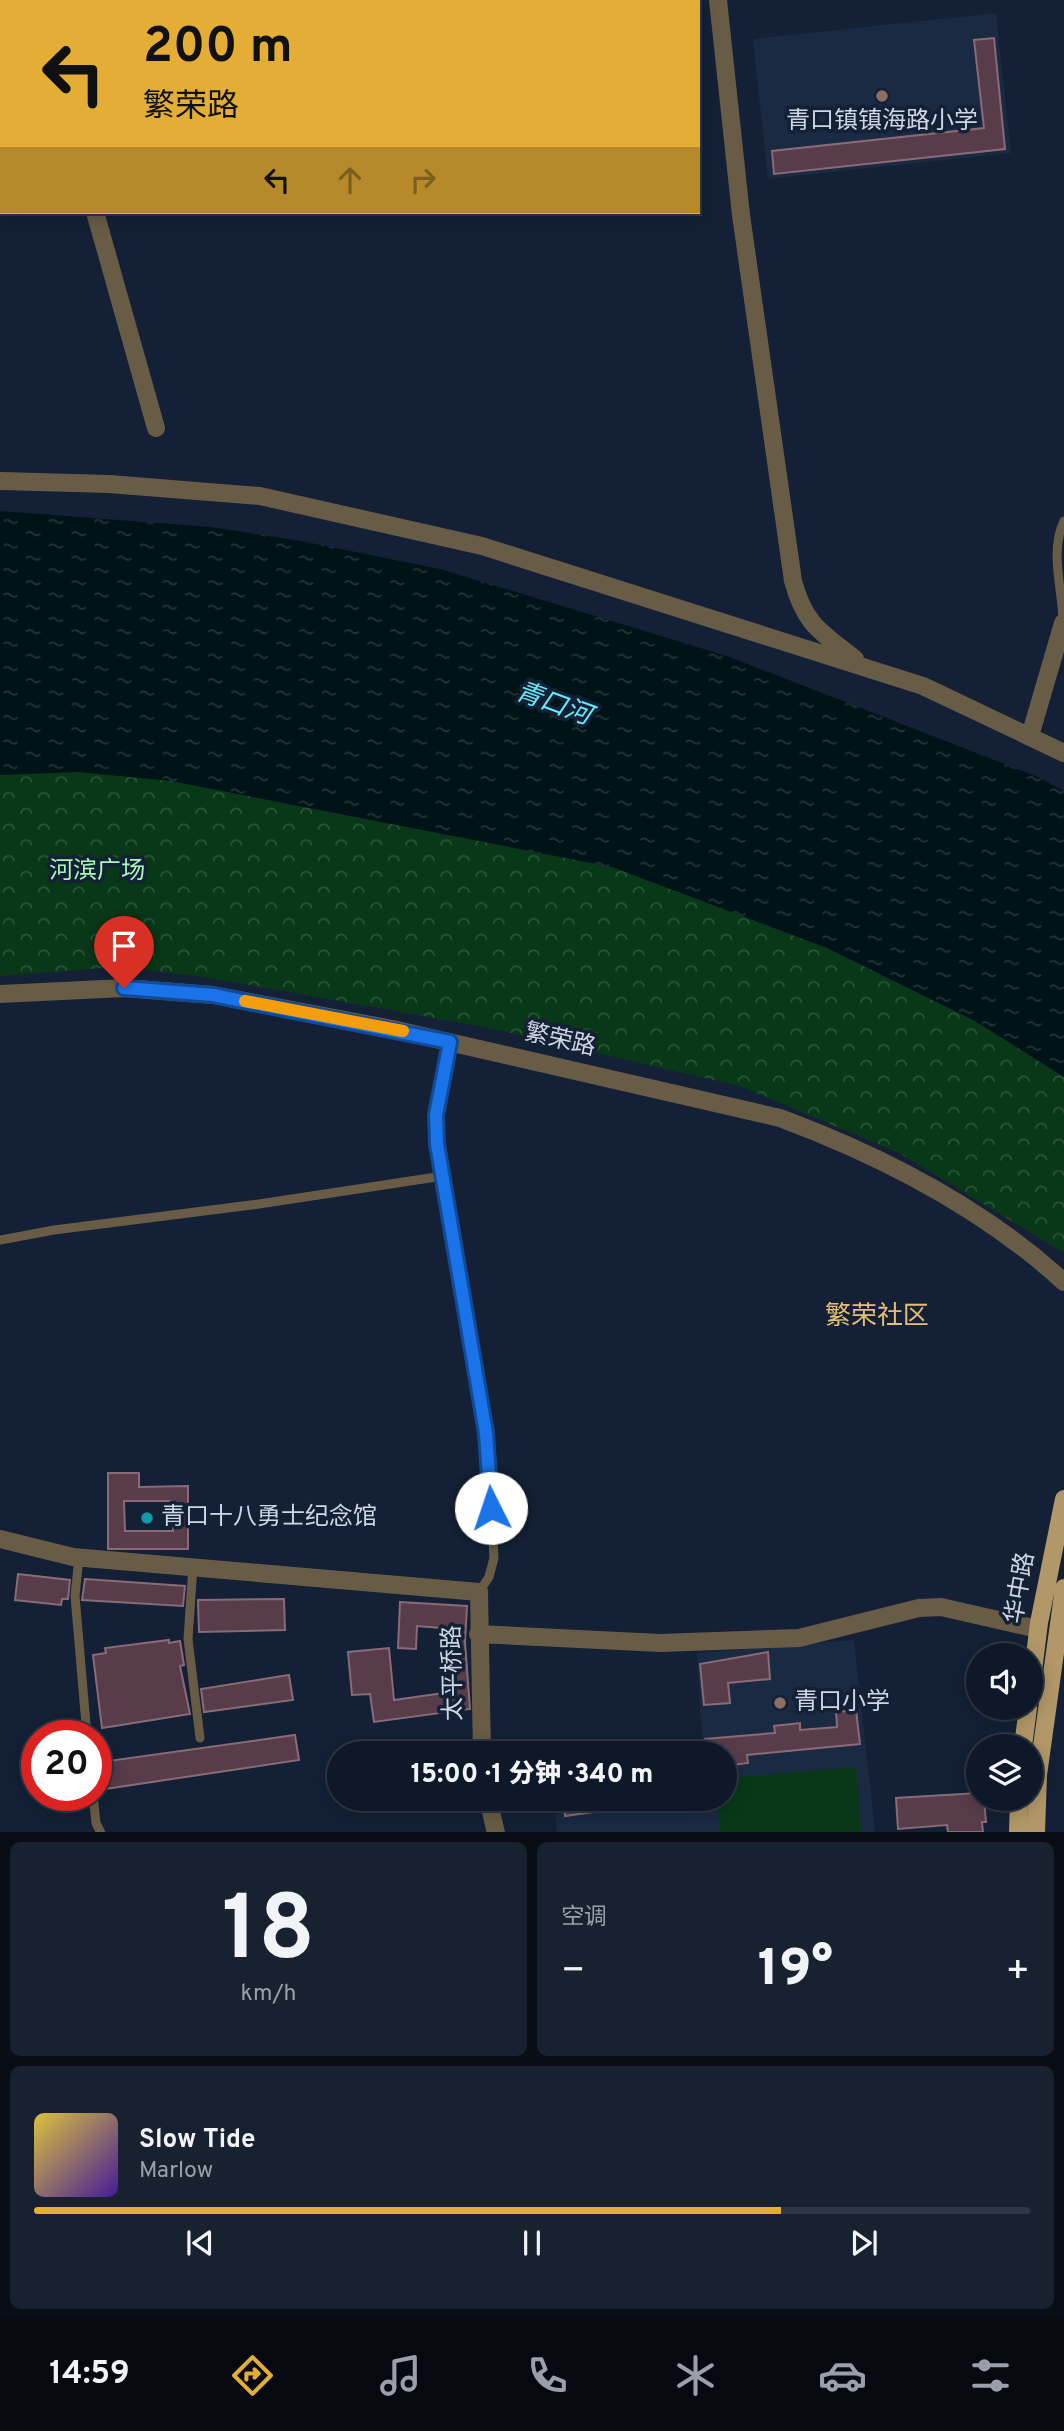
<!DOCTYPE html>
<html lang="zh">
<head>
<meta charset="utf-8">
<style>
	body { margin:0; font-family:Overpass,"Noto Sans SC",sans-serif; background:#172130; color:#f1f3f6; height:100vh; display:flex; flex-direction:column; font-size:26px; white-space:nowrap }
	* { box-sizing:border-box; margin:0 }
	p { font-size:23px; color:#9ba0a8 }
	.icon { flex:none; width:38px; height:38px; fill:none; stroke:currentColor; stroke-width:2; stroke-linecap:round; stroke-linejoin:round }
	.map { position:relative; height:1832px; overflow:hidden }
	.details { display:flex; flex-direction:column; gap:10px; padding:10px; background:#080d16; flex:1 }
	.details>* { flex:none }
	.hud { position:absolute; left:0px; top:0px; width:700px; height:214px; box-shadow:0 4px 18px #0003,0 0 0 2px #2e3745; background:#e4ad35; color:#111; overflow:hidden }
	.fabs { position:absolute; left:966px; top:1643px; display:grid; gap:14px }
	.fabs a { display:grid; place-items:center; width:77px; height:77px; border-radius:50%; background:#0e1828; box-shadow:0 4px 18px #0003,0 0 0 2px #2e3745; font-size:35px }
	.speed { position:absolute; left:21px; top:1720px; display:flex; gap:14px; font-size:35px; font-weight:700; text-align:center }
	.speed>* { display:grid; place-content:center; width:91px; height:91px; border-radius:50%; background:#0e1828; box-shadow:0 4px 18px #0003,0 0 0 2px #2e3745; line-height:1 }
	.speed .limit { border:10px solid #d22; background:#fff; color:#111 }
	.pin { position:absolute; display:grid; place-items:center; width:60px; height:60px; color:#fff; margin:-72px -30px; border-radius:50% 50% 50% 0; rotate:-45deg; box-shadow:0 0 7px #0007 }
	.pin .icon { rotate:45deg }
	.me { position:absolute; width:77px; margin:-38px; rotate:356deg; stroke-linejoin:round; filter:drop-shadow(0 0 5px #0008) }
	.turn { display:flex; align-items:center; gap:24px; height:147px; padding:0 28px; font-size:32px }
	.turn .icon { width:91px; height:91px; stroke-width:2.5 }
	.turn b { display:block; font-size:49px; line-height:60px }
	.lanes { display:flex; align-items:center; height:66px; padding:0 28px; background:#0003; justify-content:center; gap:35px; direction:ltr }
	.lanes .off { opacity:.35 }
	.big { font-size:52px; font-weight:800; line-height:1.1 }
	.details .widget { flex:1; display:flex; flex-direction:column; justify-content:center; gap:10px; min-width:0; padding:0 24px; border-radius:10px; background:#172130 }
	.details .dial { align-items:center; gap:0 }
	.dial b { font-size:91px; line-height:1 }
	.song { display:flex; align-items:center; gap:21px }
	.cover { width:84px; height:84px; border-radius:10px; background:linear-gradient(135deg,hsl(50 70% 55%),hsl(260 70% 35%)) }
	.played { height:7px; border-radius:4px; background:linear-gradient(90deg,#e4ad35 75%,#2e3745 75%) }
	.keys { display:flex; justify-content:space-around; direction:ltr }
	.heat { display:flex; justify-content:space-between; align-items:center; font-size:38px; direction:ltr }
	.details .tiles { flex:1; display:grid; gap:10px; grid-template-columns:1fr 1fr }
	.widget:last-child { grid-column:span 2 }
	.trip { position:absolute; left:327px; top:1741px; width:410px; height:70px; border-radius:35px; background:#0e1828; box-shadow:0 4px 18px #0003,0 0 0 2px #2e3745; font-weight:800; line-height:70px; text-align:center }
	.dock { display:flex; height:112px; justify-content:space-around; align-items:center; background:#060a10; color:#9ba0a8 }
	.dock .icon { width:49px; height:49px }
	.dock .on { color:#e4ad35 }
	.dock b { font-size:32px; color:#f1f3f6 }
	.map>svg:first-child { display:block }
	.built { fill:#1a2a43 }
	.forest { fill:url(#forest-crowns) }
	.pitch { fill:#083817 }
	.water { fill:url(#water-ripples) }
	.building { fill:#583c49; stroke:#896b78; stroke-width:2; fill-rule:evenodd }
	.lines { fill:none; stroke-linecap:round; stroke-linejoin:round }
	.service { stroke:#695c46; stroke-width:9 }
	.minor { stroke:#695c46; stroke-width:18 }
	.primary { stroke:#b29868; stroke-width:18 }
	.route-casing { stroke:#114b97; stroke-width:18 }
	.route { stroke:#1a73e8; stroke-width:12 }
	.slow { stroke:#f59e0b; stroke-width:12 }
	.education-dot { fill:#8d6e63; stroke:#132035; stroke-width:2.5 }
	.culture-dot { fill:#0f9aa8; stroke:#132035; stroke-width:2.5 }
	.labels { text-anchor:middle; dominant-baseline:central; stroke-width:7; stroke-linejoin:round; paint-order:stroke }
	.poi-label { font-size:24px; fill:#ced7e5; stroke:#132035; text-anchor:start }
	.park-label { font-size:24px; fill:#abf7b8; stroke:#132035 }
	.street-label { font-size:24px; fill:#ced7e5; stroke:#132035 }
	.water-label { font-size:26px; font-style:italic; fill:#69e8f5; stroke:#132035 }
	.neighbourhood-label { font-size:26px; fill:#e5bf77; stroke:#132035 }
</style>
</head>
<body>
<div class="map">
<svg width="1064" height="1833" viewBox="0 0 1064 1833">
	<defs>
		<pattern id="forest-crowns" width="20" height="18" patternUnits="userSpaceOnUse" patternTransform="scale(1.75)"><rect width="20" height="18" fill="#083817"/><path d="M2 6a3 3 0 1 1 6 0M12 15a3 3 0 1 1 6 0" fill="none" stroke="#2b5439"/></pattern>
		<pattern id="water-ripples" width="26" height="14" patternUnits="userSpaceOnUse" patternTransform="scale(1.75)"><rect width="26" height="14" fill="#001417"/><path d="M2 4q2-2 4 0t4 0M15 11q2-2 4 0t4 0" fill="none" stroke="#243539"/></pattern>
	</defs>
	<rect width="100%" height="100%" fill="#132035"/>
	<path class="built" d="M996,13L1011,153L768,179L753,39Z
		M854,1640L875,1832H557L553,1799H724V1754L703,1753L697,1653Z"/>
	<path class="forest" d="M78,772L171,781L612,867L827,948L975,1021L1064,1077V1253L901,1154L740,1086L489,1028L205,977L119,967L0,976V775Z"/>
	<path class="pitch" d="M856,1767L861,1832H720L717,1799H724L725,1778Z"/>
	<path class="water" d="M0,511L211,527L301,541L440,569L727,656L1038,777L1064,791V1077L975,1021L827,948L612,867L171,781L78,772L0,775Z"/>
	<path class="building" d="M994,38L1005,149L774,174L772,151L984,128L974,40Z
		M108,1473H139V1487L188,1486V1549H108ZM124,1501H173V1531H125Z
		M18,1574L70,1580L68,1599H62L61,1605L15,1600Z
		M85,1579L185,1586L183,1606L82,1600Z
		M284,1599L285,1630L199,1632L198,1600Z
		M400,1602L467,1606L465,1642L470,1709L374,1722L370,1694L352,1695L348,1652L389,1648L394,1700L444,1693L441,1628L417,1626L416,1649L398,1648Z
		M169,1640V1643L180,1641L184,1665L180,1666L190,1714L102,1728L93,1655L106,1653L105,1648Z
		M768,1652L770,1679L728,1683L730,1703L704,1705L700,1664Z
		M289,1675L293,1700L204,1712L201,1689Z
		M856,1710L860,1744L747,1755L748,1763L724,1766V1754H707L705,1739L775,1733L774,1726L800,1723V1730L837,1727L836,1712Z
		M295,1735L299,1760L105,1789L101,1762Z
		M978,1793V1799H984L986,1822H982L983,1832H948L947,1825L898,1829L896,1798Z
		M563,1799H629V1807L565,1816Z"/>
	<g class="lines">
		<path class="service" d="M1063,623C1063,589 1049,553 1064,521
			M450,1042L436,1115L437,1144L486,1433L494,1558L489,1577L479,1592
			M0,1240L54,1230L259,1204L443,1176
			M79,1557L75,1596L87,1736
			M193,1566L188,1639L200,1738
			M93,1796L96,1823L101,1833"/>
		<path class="minor" d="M37,0V2
			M718,0L741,215L793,581C805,625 821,632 855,659
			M95,212L156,428
			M0,481L109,484L260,496L482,546L923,686L1064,753
			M1030,736L1063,623
			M0,994L124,988L213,995L392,1029L780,1118C882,1156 983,1208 1064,1282
			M0,1539L73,1557L479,1592L482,1754
			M478,1634L660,1643L799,1638L919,1608L941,1607L1038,1629
			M488,1799L496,1833"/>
		<path class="primary" d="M1031,1687L1039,1623L1064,1499
			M1023,1746L1028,1708
			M1018,1833L1019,1799
			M1036,1833L1038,1775L1064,1588"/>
	</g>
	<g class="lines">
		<g class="route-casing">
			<path id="route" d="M124,988L213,995L450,1042L436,1115L437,1144L486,1433L491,1508"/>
		</g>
		<use href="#route" class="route"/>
		<path class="slow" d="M245,1001L403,1031"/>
	</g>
	<g class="education-dot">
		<circle cx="882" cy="96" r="7"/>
		<circle cx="780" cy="1703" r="7"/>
	</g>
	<circle class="culture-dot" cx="147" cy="1518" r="7"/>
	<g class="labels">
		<g class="poi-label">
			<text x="882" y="122" text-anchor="middle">青口镇镇海路小学</text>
			<text x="161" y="1518">青口十八勇士纪念馆</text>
			<text x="794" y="1703">青口小学</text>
		</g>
		<g class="park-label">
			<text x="97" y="872">河滨广场</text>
		</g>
		<g class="street-label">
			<text transform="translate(560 1041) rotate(13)">繁荣路</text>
			<text transform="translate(1021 1588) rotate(-80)">华中路</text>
			<text transform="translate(454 1673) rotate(-91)">太平桥路</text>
		</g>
		<g class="water-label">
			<text transform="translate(553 705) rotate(20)">青口河</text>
		</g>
		<g class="neighbourhood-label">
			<text x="877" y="1317">繁荣社区</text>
		</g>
	</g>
</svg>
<div class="fabs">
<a><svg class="icon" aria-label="sound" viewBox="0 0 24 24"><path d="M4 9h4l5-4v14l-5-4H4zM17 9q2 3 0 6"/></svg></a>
<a><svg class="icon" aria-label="layers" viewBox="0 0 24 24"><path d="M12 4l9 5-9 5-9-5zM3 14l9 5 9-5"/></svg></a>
</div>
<div class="speed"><div class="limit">20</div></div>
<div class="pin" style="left:124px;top:988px;background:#d93025"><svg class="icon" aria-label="arrive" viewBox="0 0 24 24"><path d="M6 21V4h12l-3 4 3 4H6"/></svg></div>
<svg class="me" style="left:491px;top:1508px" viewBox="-20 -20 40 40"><circle r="19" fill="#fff"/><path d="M0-13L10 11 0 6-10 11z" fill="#1a73e8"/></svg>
<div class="trip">15:00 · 1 分钟 · 340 m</div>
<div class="hud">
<div class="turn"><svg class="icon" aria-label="left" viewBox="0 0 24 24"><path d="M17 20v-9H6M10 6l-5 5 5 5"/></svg><div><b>200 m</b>繁荣路</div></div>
<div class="lanes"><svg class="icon" aria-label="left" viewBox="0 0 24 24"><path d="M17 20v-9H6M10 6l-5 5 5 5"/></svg><svg class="icon off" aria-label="ahead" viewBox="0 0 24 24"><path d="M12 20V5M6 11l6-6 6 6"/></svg><svg class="icon off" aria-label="right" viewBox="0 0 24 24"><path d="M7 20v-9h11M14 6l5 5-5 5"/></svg></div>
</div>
</div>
<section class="details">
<div class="tiles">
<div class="widget dial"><b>18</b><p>km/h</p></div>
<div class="widget"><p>空调</p>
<div class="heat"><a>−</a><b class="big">19°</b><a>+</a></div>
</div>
<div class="widget">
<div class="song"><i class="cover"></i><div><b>Slow Tide</b><p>Marlow</p></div></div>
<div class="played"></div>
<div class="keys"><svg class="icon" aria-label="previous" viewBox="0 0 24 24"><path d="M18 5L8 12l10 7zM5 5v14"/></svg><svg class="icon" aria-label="pause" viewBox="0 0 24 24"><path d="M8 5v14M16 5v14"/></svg><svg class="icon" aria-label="next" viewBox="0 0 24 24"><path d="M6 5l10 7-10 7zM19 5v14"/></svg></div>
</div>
</div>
</section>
<nav class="dock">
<b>14:59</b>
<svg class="icon on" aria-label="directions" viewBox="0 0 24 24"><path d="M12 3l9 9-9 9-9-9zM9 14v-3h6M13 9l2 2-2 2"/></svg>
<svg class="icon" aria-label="music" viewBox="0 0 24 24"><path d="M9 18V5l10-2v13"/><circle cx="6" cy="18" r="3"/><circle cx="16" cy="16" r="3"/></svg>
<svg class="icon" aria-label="phone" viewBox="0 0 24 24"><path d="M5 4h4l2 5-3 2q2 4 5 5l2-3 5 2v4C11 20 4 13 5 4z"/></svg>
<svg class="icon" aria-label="climate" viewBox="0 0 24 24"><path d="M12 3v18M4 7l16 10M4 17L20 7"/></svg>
<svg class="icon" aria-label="car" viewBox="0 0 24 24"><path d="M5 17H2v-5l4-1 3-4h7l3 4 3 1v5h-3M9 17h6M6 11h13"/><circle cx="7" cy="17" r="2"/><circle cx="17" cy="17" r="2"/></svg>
<svg class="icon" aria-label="filters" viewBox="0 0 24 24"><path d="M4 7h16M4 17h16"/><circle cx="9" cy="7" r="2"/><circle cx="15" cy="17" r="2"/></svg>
</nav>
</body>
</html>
